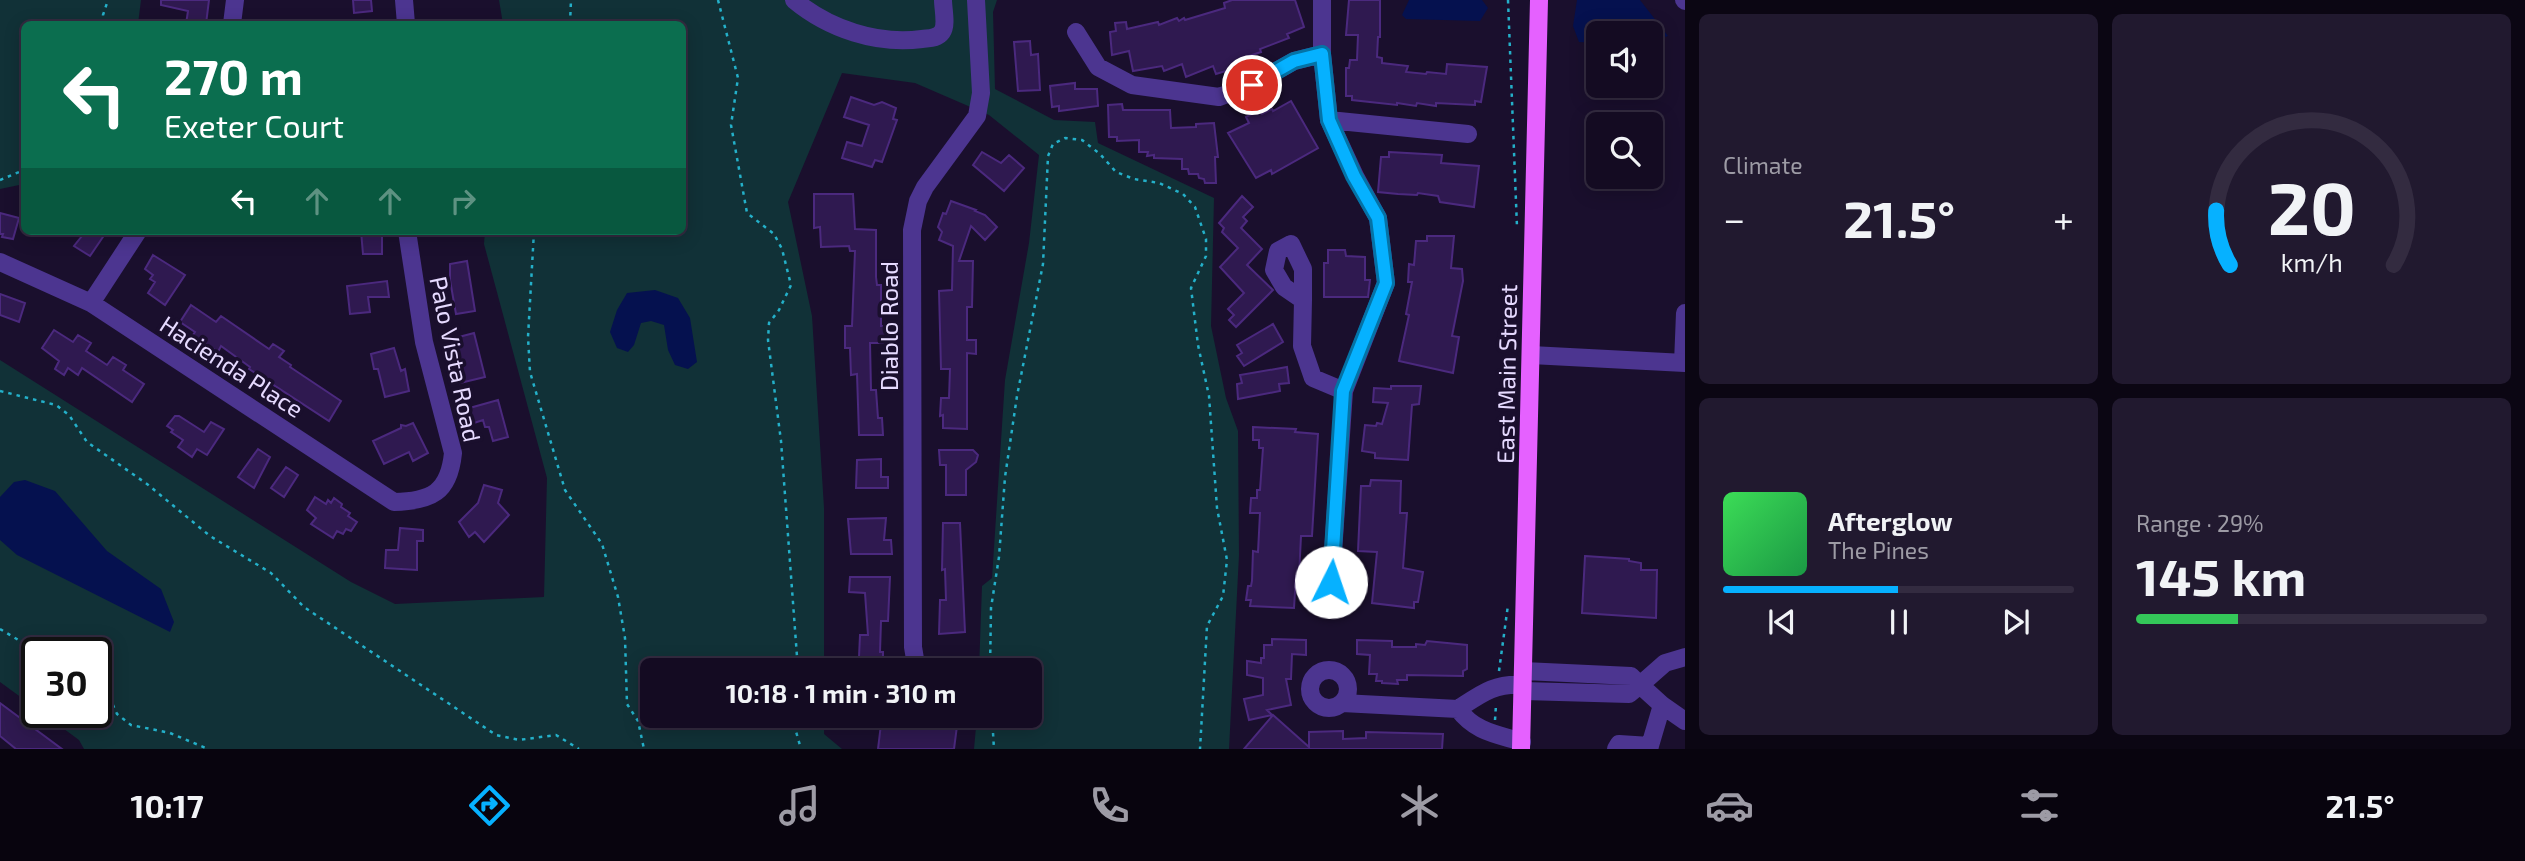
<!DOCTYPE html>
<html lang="en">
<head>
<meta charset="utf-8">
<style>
	body { margin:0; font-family:"Exo 2",sans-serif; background:#21192f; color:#f1f3f6; height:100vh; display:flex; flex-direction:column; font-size:26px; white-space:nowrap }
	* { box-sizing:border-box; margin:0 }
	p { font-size:23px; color:#9d9ba5 }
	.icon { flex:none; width:38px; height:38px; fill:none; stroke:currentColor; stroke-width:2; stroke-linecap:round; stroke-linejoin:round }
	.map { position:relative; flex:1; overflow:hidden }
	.details { display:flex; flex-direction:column; gap:14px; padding:14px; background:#0b0613; width:840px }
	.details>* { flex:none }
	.banner { position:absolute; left:21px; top:21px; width:665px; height:214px; border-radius:10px; box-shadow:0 4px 18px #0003,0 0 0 2px #332b40; background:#0b6e4f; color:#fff; overflow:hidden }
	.fabs { position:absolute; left:1586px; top:21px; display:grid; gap:14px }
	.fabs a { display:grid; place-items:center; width:77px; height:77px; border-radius:10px; background:#140b22; box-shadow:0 4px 18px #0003,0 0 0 2px #332b40; font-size:35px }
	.speed { position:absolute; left:21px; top:637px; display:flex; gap:14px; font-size:35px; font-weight:700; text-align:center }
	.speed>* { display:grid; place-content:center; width:91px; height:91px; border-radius:50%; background:#140b22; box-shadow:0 4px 18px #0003,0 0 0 2px #332b40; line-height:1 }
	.speed .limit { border:4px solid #111; border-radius:10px; background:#fff; color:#111 }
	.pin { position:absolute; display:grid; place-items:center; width:60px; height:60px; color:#fff; margin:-30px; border:4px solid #fff; border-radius:50%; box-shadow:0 2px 7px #0007 }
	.me { position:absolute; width:77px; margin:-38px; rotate:4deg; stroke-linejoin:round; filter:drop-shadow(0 0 5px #0008) }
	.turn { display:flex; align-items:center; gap:24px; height:147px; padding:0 28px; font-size:32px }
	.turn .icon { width:91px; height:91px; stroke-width:2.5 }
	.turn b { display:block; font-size:49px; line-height:60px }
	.lanes { display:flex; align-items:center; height:66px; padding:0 28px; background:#0003; justify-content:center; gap:35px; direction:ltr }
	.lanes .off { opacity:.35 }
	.big { font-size:52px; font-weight:700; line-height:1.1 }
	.details .tile { flex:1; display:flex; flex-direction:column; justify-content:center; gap:10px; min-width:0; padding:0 24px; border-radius:10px; background:#21192f }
	.details .dial { align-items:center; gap:0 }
	.dial svg { height:182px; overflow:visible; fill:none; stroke:#332b40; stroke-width:7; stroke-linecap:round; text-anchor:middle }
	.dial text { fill:#f1f3f6; stroke:none }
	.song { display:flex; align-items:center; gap:21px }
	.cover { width:84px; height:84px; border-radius:10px; background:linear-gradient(135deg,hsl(130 70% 55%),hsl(140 70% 35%)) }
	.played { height:7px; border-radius:4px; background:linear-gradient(90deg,#06b1ff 50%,#332b40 50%) }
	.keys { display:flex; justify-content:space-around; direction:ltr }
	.heat { display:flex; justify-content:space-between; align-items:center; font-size:38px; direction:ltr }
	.charge { height:10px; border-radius:5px; background:linear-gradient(90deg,#34c759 29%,#332b40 0) }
	.details .tiles { flex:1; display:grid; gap:14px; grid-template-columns:repeat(2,1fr) }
	.trip { position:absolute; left:640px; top:658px; width:402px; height:70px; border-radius:10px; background:#140b22; box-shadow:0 4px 18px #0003,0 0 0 2px #332b40; font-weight:700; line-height:70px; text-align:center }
	.tabs { display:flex; height:112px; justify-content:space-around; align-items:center; background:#08040e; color:#9d9ba5 }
	.tabs .icon { width:49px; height:49px }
	.tabs .active { color:#06b1ff }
	.tabs b { font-size:32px; color:#f1f3f6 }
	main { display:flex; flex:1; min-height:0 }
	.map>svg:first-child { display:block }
	.green { fill:#113137 }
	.water { fill:#05114f }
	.building { fill:#2f1950; stroke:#4b297e; stroke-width:2 }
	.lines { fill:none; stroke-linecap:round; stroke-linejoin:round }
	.path { stroke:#24b0c9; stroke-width:2.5; stroke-dasharray:3.5 5; stroke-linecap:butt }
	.minor { stroke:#4c3590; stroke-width:18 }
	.major { stroke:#e561ff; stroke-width:18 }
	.route-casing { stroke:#0473a6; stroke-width:18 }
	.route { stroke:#06b1ff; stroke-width:12 }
	.labels { text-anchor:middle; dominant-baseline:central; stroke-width:7; stroke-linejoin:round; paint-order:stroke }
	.street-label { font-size:24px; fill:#e6daff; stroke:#1a0f2d }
</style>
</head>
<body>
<main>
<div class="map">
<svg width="1685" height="749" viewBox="0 0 1685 749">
	<rect width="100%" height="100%" fill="#1a0f2d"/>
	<path class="green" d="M0,0H141L138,24H24V184L0,189Z
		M499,0H997L993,12L995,89L1054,120L1095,122L1098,143L1214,198L1211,326L1226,398L1238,431L1239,555L1229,749H974L977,716H1031V670H979L982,586L992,578L1005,380L1029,243L1039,155L989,115L915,83L842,73L788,202L812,316L824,508V670H653V716H824V734L842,749H84L79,740L41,712H96V653H37V709L0,682V360L351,582L395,604L544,597L547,478L484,244L485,231H682V24H503Z"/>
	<path class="water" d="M1409,0H1482L1488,8L1480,21L1406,19L1402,15Z
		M1577,0H1640L1668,36L1650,42V33H1598V43L1579,42L1573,26Z
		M655,290L678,298L690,318L697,362L688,369L675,365L668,350L664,325L651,321L641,323L634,345L628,352L617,348L610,332L617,310L627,293Z
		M25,480L55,491L107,551L161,589L174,622L170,632L17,555L0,540V497L14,482Z"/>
	<path class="building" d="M161,0H209L206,24H186L188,11L161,5Z
		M353,0H371L372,11L354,13Z
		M1232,0H1295L1304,27L1287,34L1289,38L1260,49L1261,52L1243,58L1245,65L1216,74L1213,66L1186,77L1182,64L1164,71L1162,66L1133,71L1129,51L1112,55L1110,32L1116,31L1115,23L1126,22L1127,29L1158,22L1159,25L1177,18L1179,21L1184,18L1185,20L1225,8L1224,3Z
		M1349,0H1380V37H1378L1377,57L1382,58V63L1408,66L1406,72L1426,74L1427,72L1446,74L1447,64L1487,67L1481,102L1475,101V105L1436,103V106L1417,103L1416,106L1397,103V105L1352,100V96H1346V68H1349L1350,60H1357L1358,35H1346Z
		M1030,41L1031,55L1038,54L1040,90L1018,91L1014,42Z
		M1075,83V89H1097L1098,106L1059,111V106L1052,107L1050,86Z
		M851,97L874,105L882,102L896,108L893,119L897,120L882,162L875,160L872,167L842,158L847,142L862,146L869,125L844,117Z
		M1291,101L1318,148L1272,174L1271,170L1256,178L1228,133L1249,123L1246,117L1259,110L1262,114L1272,109L1273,111Z
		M1122,104L1123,110H1170L1171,128L1196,127V124L1214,123L1218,157H1215L1216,183H1205L1204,179L1199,178L1198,174H1189L1188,169H1182V159L1154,158V155L1147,156L1148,152H1139V140L1117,141V137H1109L1108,105Z
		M982,152L1001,163L1009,155L1024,168L1004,191L973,165Z
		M1389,152L1442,155L1441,163L1479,166L1474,207L1440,202L1438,196L1418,193L1417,195L1398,194L1378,192L1381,157H1389Z
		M814,194H853L855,229L876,230V277L877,285H881V326H889V343H870L871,390H876L878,418H882L883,435H859L857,374L851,375L850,348H845V326H852L855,251H850L849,246L821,247L820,227L814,228Z
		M1242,196L1253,207L1243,217L1247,221L1241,228L1262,249L1247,265L1273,290L1236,327L1229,320L1234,315L1228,309L1244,293L1220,267L1238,248L1222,232L1224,228L1219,223Z
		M951,201L976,210L975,211L985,215L997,227L985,240L971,226L959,261H973L972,307H967V340H976V354L967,353V429L943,428V415L940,416L941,398H949L950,369H941L939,291L952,290L953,246L939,240L942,232L938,227L943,213L946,214Z
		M0,213L19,218L13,239L2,237L3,234H0Z
		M86,231H107L90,256L74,246Z
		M361,231H382V254H363Z
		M1427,236H1454L1451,268L1462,269L1463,281L1452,336L1459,337L1453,373L1399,361L1409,315L1406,314L1412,282H1408L1409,264L1414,265L1416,241H1427Z
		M1328,250H1345L1346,256L1365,257V280H1370L1368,297H1324V263H1328Z
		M153,255L185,275L165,305L148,293L155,282L150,279L153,275L145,269Z
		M467,261L475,311L456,314L450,280V264Z
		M387,281L389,297H368L370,312L350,314L347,286Z
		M0,294L25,303L19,322L0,315Z
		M191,305L216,322L221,316L269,349L273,344L284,351L279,357L291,365L290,367L341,401L329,421L249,369L250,367L221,346L218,352L193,335L195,332L180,322Z
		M1273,324L1283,342L1244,366L1237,356L1242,353L1237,345Z
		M54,330L73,342L78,335L91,343L86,351L107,365L113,357L126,365L123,370L144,384L132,402L82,368L78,375L68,368L64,375L55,369L59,361L42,348Z
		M474,333L485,377L460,383L456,367L462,365L455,338Z
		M394,348L401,371L405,369L409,391L385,397L378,369H374L371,354Z
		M1287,367L1289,383L1279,384L1280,391L1238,399L1237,384L1242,383L1240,375Z
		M1391,386H1421L1419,404L1412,405L1408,460L1375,458V453L1362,451L1365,425L1376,426L1377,423L1382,424L1388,403L1373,402L1374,388L1391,389Z
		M498,400L508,437L493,441L489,427H485L483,420L471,424L466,409Z
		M175,416H179L204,432L211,422L224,429L207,455L197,449L192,457L178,447L183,440L171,432L173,430L167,426Z
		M413,423L428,453L413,461L409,452L384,464L373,441L401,428V425L406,426Z
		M1253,427L1296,429L1295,432L1318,434L1312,536H1301L1299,576H1296L1294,608L1250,606L1251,600H1246L1248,586H1251L1252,581L1253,551L1258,552L1260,513H1250L1251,498H1257V490H1260L1263,448H1259V440H1253Z
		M258,449L270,457L254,488L238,477Z
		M939,450H973L978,455L976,462L966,470V495H946V465H940Z
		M881,459V477H888V488H856L857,460Z
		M286,467L298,475L284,497L271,488Z
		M1371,480L1401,481L1400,513H1407L1403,568L1423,572L1418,602H1414V608L1372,603L1377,552L1358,551L1361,486H1370Z
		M484,485L502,490L498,503L509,515L484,542L475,532L469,537L459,522L478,503Z
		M315,497L326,504L328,500L331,503L334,498L342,504L341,507L350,513L348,516L357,522L351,531L346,529L343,534L337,531L333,538L311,524L316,518L307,510Z
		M886,518L884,540H891L892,554H851L848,519Z
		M943,523H960L965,632L939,634L940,600H946L945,569L942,570Z
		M400,528L423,530V541H417V570L385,568L386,550H398Z
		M1585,556L1629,559V561L1641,563V570H1657L1656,618L1582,613Z
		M850,577H890L888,621H881L880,652H883V658H888V666L884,667V670H860V667L852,668V657H859L860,635H868L865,593L849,592Z
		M1272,639L1306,640V655L1292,654L1291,679H1286L1291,705L1267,710L1272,715L1249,720L1244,699L1263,695V678L1247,675V661L1261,663V658H1264V645H1272Z
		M1357,640L1392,641V647H1416V644L1425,645L1427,641L1467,645V669L1463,671V676L1407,675V680H1397L1398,684L1382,683V681H1376L1377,674H1369L1370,655L1357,654Z
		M0,703L62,749H16L0,736Z
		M1273,715L1309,747V732L1343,731V739L1366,738V732L1443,734L1442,749H1244Z
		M882,716H906L905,724L932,726V723L957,726L954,749H878Z"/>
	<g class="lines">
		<path class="path" d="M718,0L738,78L731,125L747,213L774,234L782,249L791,285L779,310L769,323L768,340L781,441L798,670
			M1508,0L1517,227
			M103,24V15L108,0
			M570,24L571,0
			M0,180L24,170
			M534,231L528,337L530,372L565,490L602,544L618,597L625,638L627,704L638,721L644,749
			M0,391L56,405L69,415L87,442L147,484L210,536L271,573L304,607L496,735L519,740L556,735L579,749
			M1511,444L1514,342
			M0,629L40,653
			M990,670L991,608L999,557L1005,477L1017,396L1043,264L1048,156L1053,144L1065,138L1082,140L1100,154L1116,172L1134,179L1159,183L1183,194L1195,207L1206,239V256L1191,288L1198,345L1209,396L1217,508L1227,560L1223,596L1207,626L1200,749
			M1499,671L1508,605
			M96,687L108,694L117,714L131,725L170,733L208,749
			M797,716L795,728L801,749
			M992,716L994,749
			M1495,720L1496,705"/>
		<path class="minor" d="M404,0L406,24
			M794,0C829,29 877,45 922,39C929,38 937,39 942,32C947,25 943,9 943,0
			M1322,0V54L1329,120L1355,176L1378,218L1386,283L1344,391L1331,582
			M1684,0L1685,1
			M232,24L235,0
			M1076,32L1098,67L1132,85L1219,97L1252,85L1294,61L1322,54
			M1329,120L1468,134
			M0,262L91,303L394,502C431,501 449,493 453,453L424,342L407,231
			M1303,300V269L1291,244L1278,251L1274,270L1284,287L1303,300L1302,346L1313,378L1344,391
			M91,303L138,231
			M1531,355L1685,363
			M1683,363L1685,313
			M1685,657L1665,663L1640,685L1662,705L1685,721
			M1310 689a19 19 0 1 1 38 0a19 19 0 1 1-38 0Z
			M922,670L915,659L913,647L912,230L918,201L925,187L977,116L981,93L976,0
			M1523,691L1629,694L1640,685L1631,676L1523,671
			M1342,703L1458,709
			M1522,742C1496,734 1475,732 1458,709C1481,694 1494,683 1523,685
			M1616,749L1619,744L1650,746
			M1649,749L1662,705"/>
		<path class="major" d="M1521,749L1539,0"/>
	</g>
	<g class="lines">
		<g class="route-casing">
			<path id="route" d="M1252,85L1294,61L1322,54L1329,120L1354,176L1378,218L1386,283L1343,391L1331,582"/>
		</g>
		<use href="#route" class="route"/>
	</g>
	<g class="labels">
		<g class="street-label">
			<text transform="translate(888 326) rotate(-90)">Diablo Road</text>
			<text transform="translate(456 359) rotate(78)">Palo Vista Road</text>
			<text transform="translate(232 366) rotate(33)">Hacienda Place</text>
			<text transform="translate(1506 374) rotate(-89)">East Main Street</text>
		</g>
	</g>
</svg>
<div class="fabs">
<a><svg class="icon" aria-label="sound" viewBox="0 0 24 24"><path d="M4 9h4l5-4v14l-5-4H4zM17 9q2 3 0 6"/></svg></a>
<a><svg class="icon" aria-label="search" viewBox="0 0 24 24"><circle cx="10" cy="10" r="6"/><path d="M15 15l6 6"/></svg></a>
</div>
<div class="speed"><div class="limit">30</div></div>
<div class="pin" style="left:1252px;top:85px;background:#d93025"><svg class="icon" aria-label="arrive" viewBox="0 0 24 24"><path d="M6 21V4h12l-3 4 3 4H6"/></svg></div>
<svg class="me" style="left:1331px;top:582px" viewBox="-20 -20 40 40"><circle r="19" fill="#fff"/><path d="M0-13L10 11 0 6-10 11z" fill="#06b1ff"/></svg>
<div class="trip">10:18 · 1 min · 310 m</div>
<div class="banner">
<div class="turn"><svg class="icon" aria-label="left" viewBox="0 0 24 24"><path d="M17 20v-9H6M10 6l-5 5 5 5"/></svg><div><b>270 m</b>Exeter Court</div></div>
<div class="lanes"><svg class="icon" aria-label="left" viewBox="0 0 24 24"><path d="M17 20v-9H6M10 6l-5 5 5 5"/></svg><svg class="icon off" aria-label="ahead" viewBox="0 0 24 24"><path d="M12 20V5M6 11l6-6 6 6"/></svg><svg class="icon off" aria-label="ahead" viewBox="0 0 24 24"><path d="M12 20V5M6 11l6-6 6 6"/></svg><svg class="icon off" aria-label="right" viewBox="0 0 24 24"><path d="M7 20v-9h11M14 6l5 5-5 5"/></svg></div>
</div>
</div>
<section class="details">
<div class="tiles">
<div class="tile"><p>Climate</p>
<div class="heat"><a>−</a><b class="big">21.5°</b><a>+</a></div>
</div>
<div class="tile dial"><svg viewBox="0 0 100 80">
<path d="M14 69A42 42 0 1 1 86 69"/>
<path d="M14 69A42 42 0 0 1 8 45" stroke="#06b1ff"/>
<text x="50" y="56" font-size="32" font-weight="700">20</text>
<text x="50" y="72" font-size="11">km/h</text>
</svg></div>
<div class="tile">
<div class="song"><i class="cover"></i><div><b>Afterglow</b><p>The Pines</p></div></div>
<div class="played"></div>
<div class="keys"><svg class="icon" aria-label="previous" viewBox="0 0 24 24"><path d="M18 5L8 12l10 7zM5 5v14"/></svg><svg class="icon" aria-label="pause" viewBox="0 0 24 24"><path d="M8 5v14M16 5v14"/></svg><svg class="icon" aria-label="next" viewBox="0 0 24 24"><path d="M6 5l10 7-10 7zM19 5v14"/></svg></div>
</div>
<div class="tile"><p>Range · 29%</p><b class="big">145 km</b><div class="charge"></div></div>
</div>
</section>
</main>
<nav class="tabs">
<b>10:17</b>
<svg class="icon active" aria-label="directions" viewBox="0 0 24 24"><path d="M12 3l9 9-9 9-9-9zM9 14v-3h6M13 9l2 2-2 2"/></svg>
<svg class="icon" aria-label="music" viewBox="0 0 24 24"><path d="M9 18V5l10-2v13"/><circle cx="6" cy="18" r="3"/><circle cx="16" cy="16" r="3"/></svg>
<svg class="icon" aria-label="phone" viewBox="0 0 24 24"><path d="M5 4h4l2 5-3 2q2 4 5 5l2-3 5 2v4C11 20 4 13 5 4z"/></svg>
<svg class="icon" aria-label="climate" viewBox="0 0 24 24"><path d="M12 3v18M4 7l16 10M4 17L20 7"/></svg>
<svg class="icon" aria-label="car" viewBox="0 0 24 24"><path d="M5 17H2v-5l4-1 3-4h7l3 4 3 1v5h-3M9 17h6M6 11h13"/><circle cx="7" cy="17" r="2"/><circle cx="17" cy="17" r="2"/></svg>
<svg class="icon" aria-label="filters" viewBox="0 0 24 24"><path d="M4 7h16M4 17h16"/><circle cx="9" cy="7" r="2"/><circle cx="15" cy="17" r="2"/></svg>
<b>21.5°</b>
</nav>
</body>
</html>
